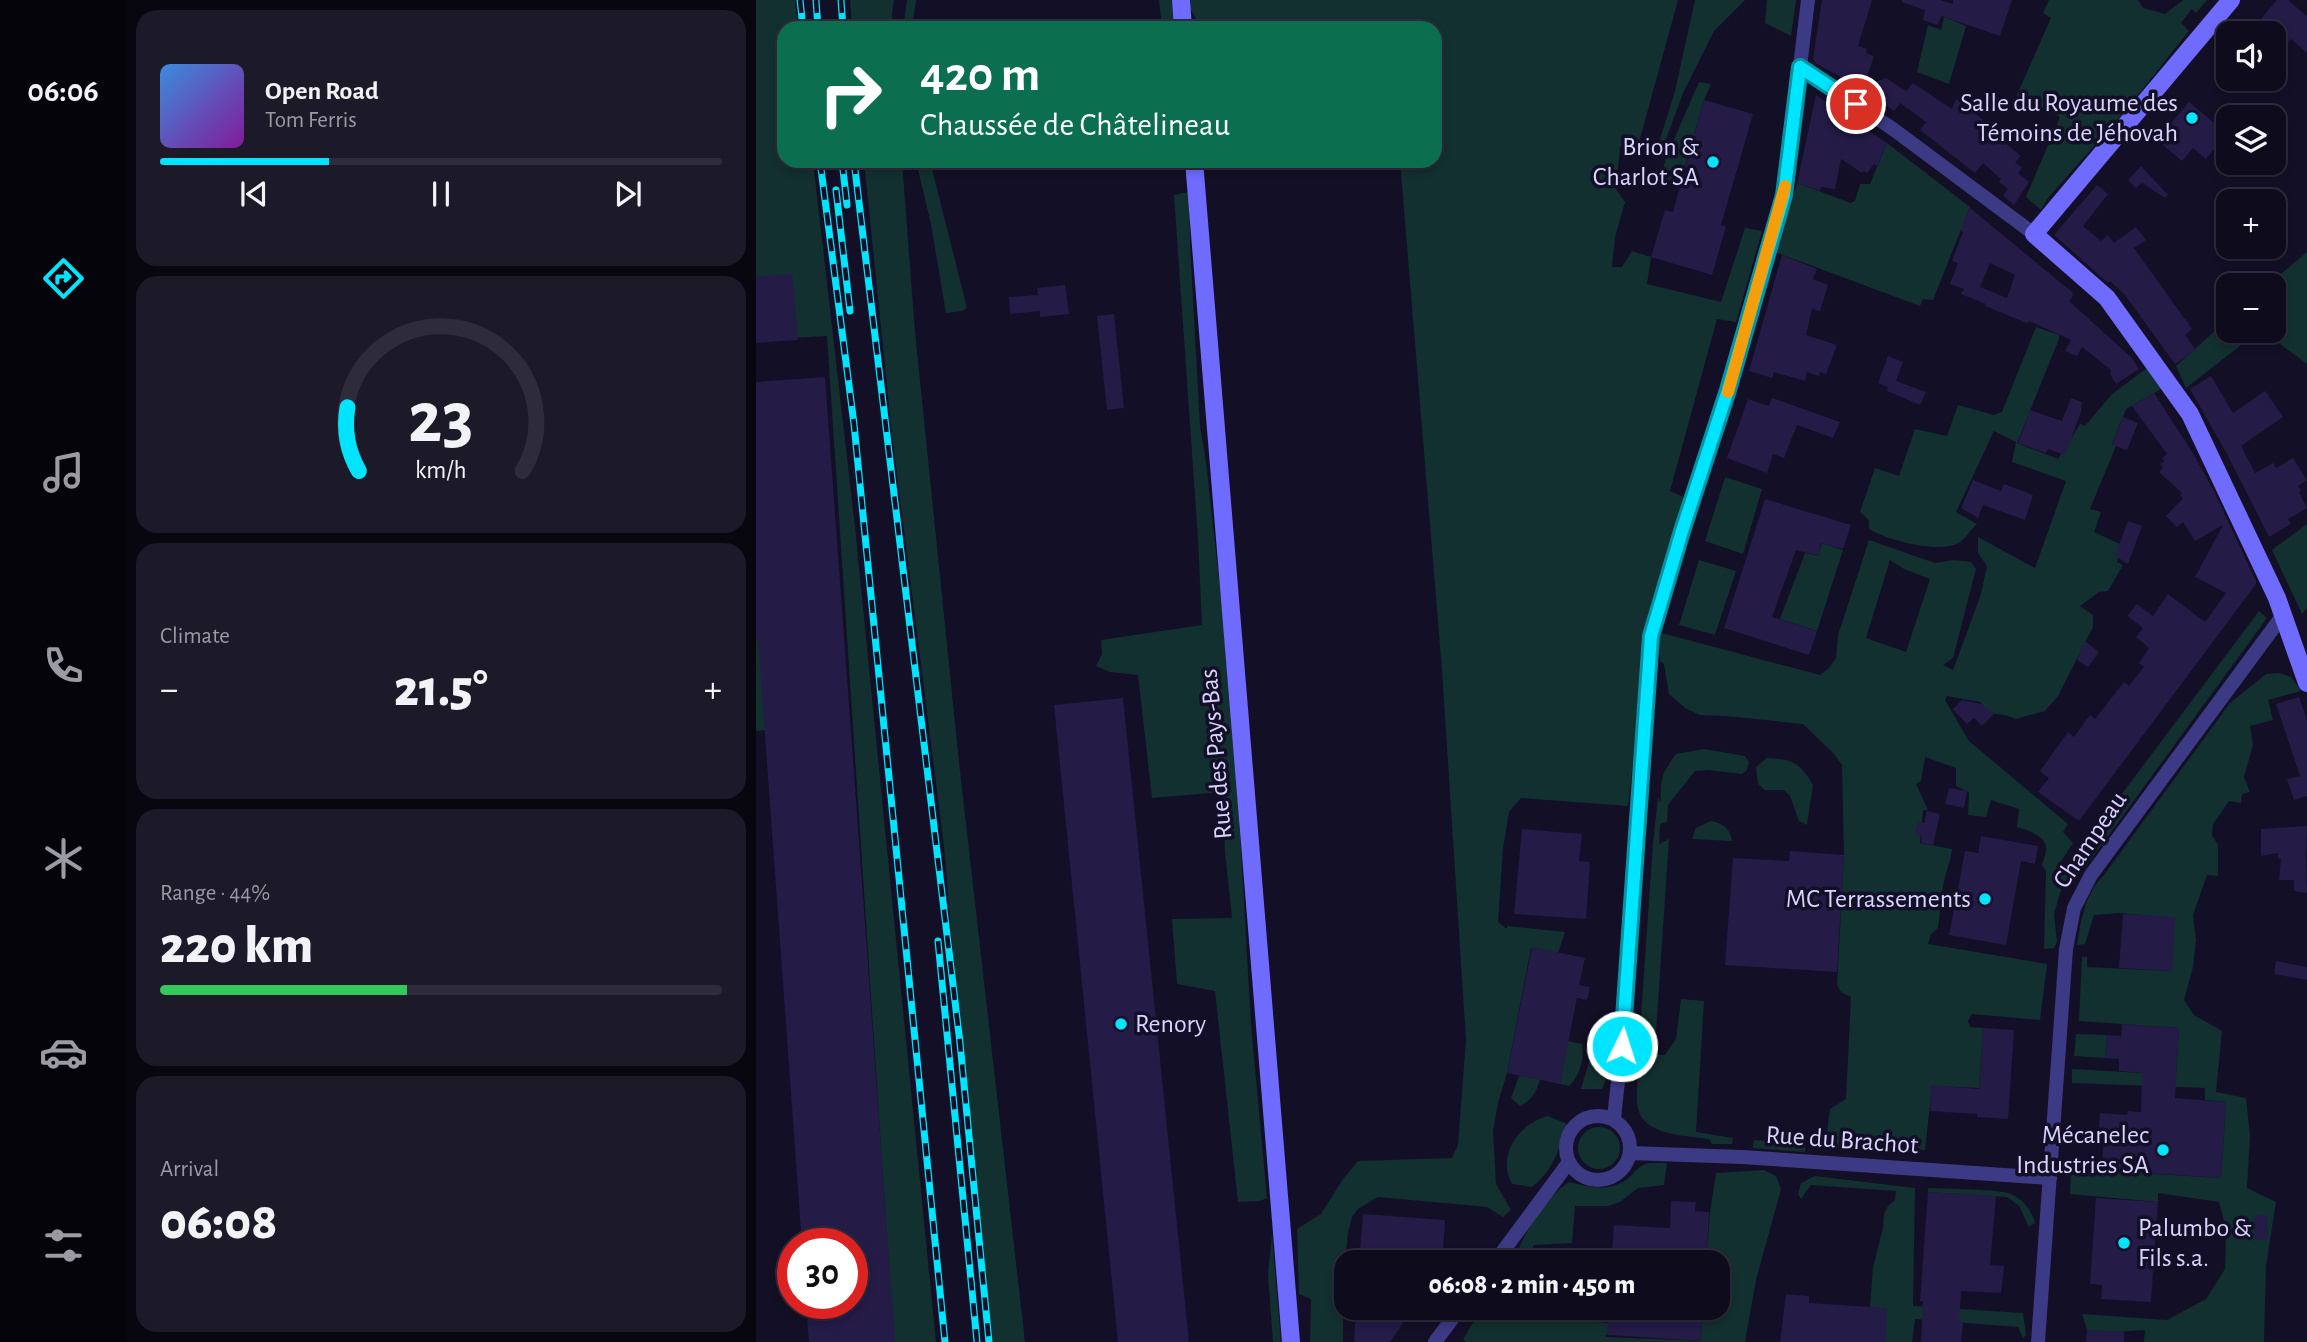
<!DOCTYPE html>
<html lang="en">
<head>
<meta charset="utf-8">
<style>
	body { margin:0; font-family:"Alegreya Sans",sans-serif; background:#1c1929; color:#f1f3f6; height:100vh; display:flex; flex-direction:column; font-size:26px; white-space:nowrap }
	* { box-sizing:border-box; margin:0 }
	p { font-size:23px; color:#9b9ba3 }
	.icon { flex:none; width:38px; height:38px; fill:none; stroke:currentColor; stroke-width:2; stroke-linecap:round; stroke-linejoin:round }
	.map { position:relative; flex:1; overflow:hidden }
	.sheet { display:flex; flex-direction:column; gap:10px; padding:10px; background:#08060f; width:630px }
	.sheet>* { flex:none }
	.guide { position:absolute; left:21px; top:21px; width:665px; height:147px; border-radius:21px; box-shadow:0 4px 10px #0003,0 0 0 2px #2e2b3b; background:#0b6e4f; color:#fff; overflow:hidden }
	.buttons { position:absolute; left:1460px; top:21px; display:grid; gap:14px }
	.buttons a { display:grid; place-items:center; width:70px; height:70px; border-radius:14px; background:#0e0b1c; box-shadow:0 4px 10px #0003,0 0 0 2px #2e2b3b; font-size:35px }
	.speed { position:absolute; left:21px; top:1228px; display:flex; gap:14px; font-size:35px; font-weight:700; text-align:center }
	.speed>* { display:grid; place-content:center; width:91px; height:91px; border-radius:50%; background:#0e0b1c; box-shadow:0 4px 10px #0003,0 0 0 2px #2e2b3b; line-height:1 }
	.speed .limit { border:10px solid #d22; background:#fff; color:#111 }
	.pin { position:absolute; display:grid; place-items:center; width:60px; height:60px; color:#fff; margin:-30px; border:4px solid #fff; border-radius:50%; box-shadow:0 2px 7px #0007 }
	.me { position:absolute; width:77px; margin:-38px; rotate:4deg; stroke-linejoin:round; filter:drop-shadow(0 0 5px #0008) }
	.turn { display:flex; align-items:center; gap:24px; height:147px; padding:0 28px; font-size:32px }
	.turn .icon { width:91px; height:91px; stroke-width:2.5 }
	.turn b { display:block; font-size:49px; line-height:60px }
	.big { font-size:52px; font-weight:800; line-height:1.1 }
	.sheet .card { flex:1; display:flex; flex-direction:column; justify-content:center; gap:10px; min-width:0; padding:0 24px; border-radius:21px; background:#1c1929 }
	.sheet .dial { align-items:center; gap:0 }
	.dial svg { height:182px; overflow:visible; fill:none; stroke:#2e2b3b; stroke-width:7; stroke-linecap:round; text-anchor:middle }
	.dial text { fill:#f1f3f6; stroke:none }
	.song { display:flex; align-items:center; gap:21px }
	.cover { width:84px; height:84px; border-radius:10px; background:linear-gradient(135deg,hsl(210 70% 55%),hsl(290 70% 35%)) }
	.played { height:7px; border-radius:4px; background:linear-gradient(90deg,#00e5ff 30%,#2e2b3b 30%) }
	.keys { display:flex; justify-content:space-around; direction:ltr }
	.heat { display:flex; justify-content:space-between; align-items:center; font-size:38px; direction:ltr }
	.charge { height:10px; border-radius:5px; background:linear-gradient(90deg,#34c759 44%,#2e2b3b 0) }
	.trip { position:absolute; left:578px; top:1250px; width:396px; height:70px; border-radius:21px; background:#0e0b1c; box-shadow:0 4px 10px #0003,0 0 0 2px #2e2b3b; font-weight:800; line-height:70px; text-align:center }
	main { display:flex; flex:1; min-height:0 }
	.tabs { display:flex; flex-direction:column; width:126px; justify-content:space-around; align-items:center; background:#06040b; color:#9b9ba3 }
	.tabs .icon { width:49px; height:49px }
	.tabs .current { color:#00e5ff }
	.tabs b { font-size:32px; color:#f1f3f6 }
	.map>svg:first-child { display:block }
	.green { fill:#12302f; fill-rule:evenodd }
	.building { fill:#241b47; fill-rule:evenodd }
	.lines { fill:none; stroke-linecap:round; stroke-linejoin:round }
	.street { stroke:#3d3a85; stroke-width:14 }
	.secondary { stroke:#6f6bff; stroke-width:18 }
	.rail-casing { stroke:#00e5ff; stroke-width:7 }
	.rail { stroke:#130f26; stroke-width:4.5; stroke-dasharray:13; stroke-linecap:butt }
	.route-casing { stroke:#0095a6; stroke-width:18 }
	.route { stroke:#00e5ff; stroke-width:12 }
	.slow { stroke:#f59e0b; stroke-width:12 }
	.poi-dot { fill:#00e5ff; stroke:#130f26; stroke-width:2.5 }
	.labels { text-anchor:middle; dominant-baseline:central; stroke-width:7; stroke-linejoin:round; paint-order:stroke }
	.poi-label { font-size:26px; fill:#d9d4ff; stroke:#130f26; text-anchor:end }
	.street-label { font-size:26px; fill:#d9d4ff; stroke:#130f26 }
</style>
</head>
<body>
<main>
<nav class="tabs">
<b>06:06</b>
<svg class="icon current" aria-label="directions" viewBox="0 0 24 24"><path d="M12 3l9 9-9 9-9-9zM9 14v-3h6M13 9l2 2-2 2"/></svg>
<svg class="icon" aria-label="music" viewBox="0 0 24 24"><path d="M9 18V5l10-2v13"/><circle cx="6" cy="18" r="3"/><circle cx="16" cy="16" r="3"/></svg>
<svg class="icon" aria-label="phone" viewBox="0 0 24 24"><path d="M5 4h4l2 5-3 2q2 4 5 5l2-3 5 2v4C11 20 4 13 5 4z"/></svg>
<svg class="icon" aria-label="climate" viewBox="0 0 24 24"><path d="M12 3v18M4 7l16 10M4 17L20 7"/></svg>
<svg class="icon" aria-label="car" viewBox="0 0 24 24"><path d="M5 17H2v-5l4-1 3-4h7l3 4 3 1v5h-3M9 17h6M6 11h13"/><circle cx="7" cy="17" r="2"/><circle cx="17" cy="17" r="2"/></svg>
<svg class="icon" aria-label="filters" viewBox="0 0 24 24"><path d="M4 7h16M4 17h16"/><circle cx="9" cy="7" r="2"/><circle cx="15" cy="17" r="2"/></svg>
</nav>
<section class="sheet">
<div class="card">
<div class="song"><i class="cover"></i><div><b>Open Road</b><p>Tom Ferris</p></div></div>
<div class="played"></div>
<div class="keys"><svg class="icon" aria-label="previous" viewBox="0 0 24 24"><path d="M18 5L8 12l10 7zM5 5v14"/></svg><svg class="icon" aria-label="pause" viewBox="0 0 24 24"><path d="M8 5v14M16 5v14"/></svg><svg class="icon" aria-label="next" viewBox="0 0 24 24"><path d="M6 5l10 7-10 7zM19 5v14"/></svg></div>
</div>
<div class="card dial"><svg viewBox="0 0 100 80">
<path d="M14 69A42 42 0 1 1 86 69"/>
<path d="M14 69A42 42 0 0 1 9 41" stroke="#00e5ff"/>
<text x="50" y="56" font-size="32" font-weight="700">23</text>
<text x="50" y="72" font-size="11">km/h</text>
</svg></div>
<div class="card"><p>Climate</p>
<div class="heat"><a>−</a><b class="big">21.5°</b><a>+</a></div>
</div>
<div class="card"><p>Range · 44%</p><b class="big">220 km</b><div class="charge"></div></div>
<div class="card"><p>Arrival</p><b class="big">06:08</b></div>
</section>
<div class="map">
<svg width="1551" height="1342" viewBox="0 0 1551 1342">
	<rect width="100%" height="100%" fill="#130f26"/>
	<path class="green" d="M0,0H39L42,28H28V161H57L99,527L180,1342H138L71,336L0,340Z
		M94,0H138L136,14L137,28H96Z
		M151,0H160L156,28H147Z
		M403,0H416L418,26L406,28Z
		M435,0H922L882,146L864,147L860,189L869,202L859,237L856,267H866L876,251L895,257L891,284L965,302L989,228L1006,231L980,322L961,319L914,491L928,497L892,628L872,806L765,798L753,812L747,849L742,922L751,929V926L809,932L802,953L775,948L751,1073L742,1103L737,1131L740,1184L755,1210L747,1217L731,1207L622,1197L602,1209L596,1217L592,1233L587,1281V1342H554L555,1299L543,1294L541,1229L565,1214L587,1179L602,1161L696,1158L702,1145L710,1040L686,670L644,161H679V28H633L632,19L482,28H446L434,9Z
		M939,0H989L958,31L927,93L905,153L900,152L919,91Z
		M1011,0H1040L1035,36L1009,23Z
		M1293,0H1382L1387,8L1409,14L1427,0H1451L1440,13L1436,9L1425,23L1433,31L1370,110L1292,198L1285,210L1270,197L1304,117L1260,97L1295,18L1287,13Z
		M1188,17L1210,26L1193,84L1161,72L1172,25L1185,30Z
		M943,82L955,84L948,100L924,184L905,180L909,160Z
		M1131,143L1214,207L1177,300L1167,299L1164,306L1019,252L1041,183L1095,203L1099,201L1104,184H1114Z
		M108,161H146L159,332L203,762L269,1342H236L204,1043L188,846L136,435Z
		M160,161H174L211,308L206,311L190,313L175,224Z
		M433,192L434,243L444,426L450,462L467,615L482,798L495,1025L511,1198L504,1201L482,1202L459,991L421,984L416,919L476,918L469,852L466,792L396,798L382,675L354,672L340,666L346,654L345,640L446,625L442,539L418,195Z
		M1551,252V364L1506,331H1517V285H1512Z
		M1472,319V331H1503L1430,388L1420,366Z
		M1280,327L1303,335V339L1261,443L1302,459L1324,424L1329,426L1356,394L1391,368L1407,388L1370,409L1356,444L1360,446L1334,509L1345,512L1338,532L1366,545L1361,562L1367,565L1352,591L1343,592L1324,606L1337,615V627L1302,696L1289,711L1260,719L1249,715L1233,713L1224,702L1191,696L1189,700L1213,741L1312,824L1307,832L1317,843L1304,863L1320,880L1316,885L1305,890L1298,914L1301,942L1298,948L1288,949L1290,871L1286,865C1287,861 1291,852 1290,847C1289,835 1270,830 1261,827L1263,809L1235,800L1230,817L1212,815L1213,792L1200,786V768L1169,757L1165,781L1160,784L1172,810H1167L1164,843L1196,849C1195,861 1190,870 1188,882C1184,897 1184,913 1182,928L1175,934L1172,944L1291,964L1284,1020L1216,1014L1212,1021L1214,1027L1227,1028L1223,1088L1176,1086L1169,1150L1100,1147L1069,1149L1074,1109L1090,1099L1095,997L1085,992L1081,985L1088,855L1086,765L1078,754L1047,724L970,716L944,715L929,708L913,694L908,664L904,661L902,632L1064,675L1072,669L1080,658L1082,635L1113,540L1179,563L1198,560L1215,562L1220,569L1197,658L1187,665L1197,670L1225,594L1231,566L1222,553V537L1279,568L1310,481L1256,462L1260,442L1238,431L1200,512L1221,524C1215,529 1208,541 1201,544C1180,553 1131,540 1113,529V520L1104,512L1119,468L1143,476L1159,429L1191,436L1202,405L1238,415L1246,412ZM1134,560L1148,569L1174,579L1150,652L1110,638Z
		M969,477L1006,489L987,554L949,541Z
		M1551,524V608L1546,614L1516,550Z
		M1066,543L1087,550L1061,631L1024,619L1049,553L1062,556Z
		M943,560L980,571L959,635L923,625Z
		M1503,611L1511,618L1331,865L1321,860L1320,855Z
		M0,633H3L10,730L0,731Z
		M1523,673L1535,677L1545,691L1512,700L1517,720L1494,726L1497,745L1488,777L1494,792L1486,794L1485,803L1473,801L1457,824L1456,835L1462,845V876L1451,875L1437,915L1440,940L1437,967L1428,1000L1438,1015L1466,1031L1460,1092L1490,1098L1494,1136L1491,1188L1520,1202L1510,1266L1508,1342H1388L1389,1330L1360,1332L1331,1330L1326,1314L1411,1320L1450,1299L1469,1269L1470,1228L1463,1202L1402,1193V1202L1314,1194L1315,1169L1465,1178L1470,1102L1449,1100V1088L1316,1083V1069L1420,1075L1423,1028L1323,1021L1326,957H1331V967L1413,971L1416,918L1363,913L1338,915L1329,944L1321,945C1325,920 1329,893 1348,875L1474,703L1510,674Z
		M948,749L989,756L993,762L991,770L986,774L952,770L939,771L912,805L911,822L904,824L903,844L913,839L900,1032H884L897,843L902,798L905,802C904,778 906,773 920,754Z
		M1011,758C1037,759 1044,763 1057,785L1051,825L1043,821L1034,796L1028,790H1009L1002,784L1000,767Z
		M955,821C967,823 974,828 976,841L936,839L940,828Z
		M925,999L948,1001L940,1132L977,1138L976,1144H956L953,1139C927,1135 882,1136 881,1101C880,1086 883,1070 884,1055H909L920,1039Z
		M1320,1034L1351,1035L1349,1058L1318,1056Z
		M811,1041L826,1044C829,1057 823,1078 813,1086L804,1084Z
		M838,1045L858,1049L860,1055L846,1089H825Z
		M763,1076L784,1079C781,1091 776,1100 764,1106L755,1098Z
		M792,1116L811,1124C804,1148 797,1171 776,1187L756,1184C740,1156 763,1123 792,1116Z
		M822 1148a21 21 0 1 1 42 0a21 21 0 1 1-42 0Z
		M998,1140L1050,1144L1049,1152L997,1148Z
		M893,1163H911L908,1185L882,1188L864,1202L852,1206H819L816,1243L778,1245L768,1262H757C769,1232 786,1200 813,1182C833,1187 852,1192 870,1180C879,1173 882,1165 893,1163Z
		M1008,1170L1020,1176L1025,1189L1000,1280L989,1342H710L707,1340L726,1307H811L812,1320L854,1323L850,1337L945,1341L947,1307H961V1262H950L954,1212L960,1173Z
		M1059,1176L1159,1188L1157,1306L1267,1313L1270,1335L1267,1338L1262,1327L1159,1319L1156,1342H1129L1114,1307L1117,1267L1127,1228L1128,1214L1132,1206L1139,1200L1140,1191L1055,1185L1045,1199L1042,1194L1045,1183Z
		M1172,1188C1189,1189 1244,1189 1255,1194C1267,1199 1276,1211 1279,1223L1273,1227L1263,1206L1251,1197L1172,1192Z
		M516,1234L525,1342H517L512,1274Z"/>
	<path class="building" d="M1066,0H1116L1102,46L1111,49L1110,53L1118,56L1108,86L1130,78L1150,91L1157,83L1196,109L1200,99L1251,138L1249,143L1265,156L1259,162L1266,168L1262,173L1273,182L1258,205L1247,196L1252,189L1243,182L1245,179L1227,163L1219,173L1164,130L1170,122L1144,103L1138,111L1124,101L1125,99L1059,63L1057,58Z
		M1146,0H1184L1197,4V0H1256L1244,36L1185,16L1182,25L1167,20L1169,10L1146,2Z
		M1521,0H1532L1551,16V53L1535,39L1517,62V33H1493Z
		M1060,95L1131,143L1121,166L1118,164L1111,173L1108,171L1106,173L1085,159L1079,189L1065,187L1064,191L1041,183Z
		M948,100L997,114L965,225L970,227L956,275L895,257L909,210L917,212Z
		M1433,102L1471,134L1450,159L1437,148L1426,161L1401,140Z
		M1385,166L1412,195L1409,198L1386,183L1380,188L1372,180Z
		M1341,185L1352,194L1327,226L1345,241L1352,235L1358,243L1380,227L1390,240L1378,248L1436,329L1429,335L1440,350L1419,364L1369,295L1354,281L1352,283L1298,235Z
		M1214,208L1316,292L1317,296L1313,301L1376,358L1383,369L1360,384L1354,374L1355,370L1326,347L1321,356L1309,351L1315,340L1273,321L1271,323L1229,306L1230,304L1205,294L1208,289L1194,284L1202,263L1196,261L1207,232L1204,231ZM1234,263L1259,275L1251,298L1224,287Z
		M1026,255L1061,269L1057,279L1072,285L1064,311L1056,309L1050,335L1081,345L1070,374L1064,372L1063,376L1051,372L1049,381L1018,372L1016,378L993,371Z
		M36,274L42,340L0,343V277Z
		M309,285L313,314L284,317V311L254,314L253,297L282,295L281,288Z
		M358,314L368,408L351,410L341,316Z
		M1132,356L1147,362L1140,381L1170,392L1164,405L1131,391L1132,387L1122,383Z
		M1455,376L1477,413L1509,391L1527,417L1485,446L1499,473L1517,463L1520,468L1537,458L1551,480L1542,486L1545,491L1543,492L1551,508L1532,519L1535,524L1513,537L1471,454L1434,389Z
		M69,377L108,910L139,1342H53L50,1304H96V1244H46L2,639L0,640V382Z
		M1398,393L1435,450L1458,491L1500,581V584L1323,821L1282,792L1293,778L1284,771L1312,732L1318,737L1334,715L1339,719L1368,682L1373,686L1388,667L1383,663L1393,648L1380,637L1387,628L1371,616L1381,604L1397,616L1412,594L1449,622L1470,593L1439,577L1467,525L1439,541L1427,522L1421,527L1410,516L1427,498L1424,495L1426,493L1403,472L1407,468L1404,464L1408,461L1406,458L1411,454L1376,406Z
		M1016,398L1084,422L1077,438L1041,425L1028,458L1017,454L1011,473L971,458L992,399L1013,406Z
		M1315,398L1326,402L1325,412L1309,455L1292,449L1290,453L1262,443L1274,410L1306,421Z
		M1367,417L1382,423L1371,450L1356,445Z
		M1217,480L1245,491L1248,484L1277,495L1269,520L1227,505L1222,518L1205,508Z
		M1009,499L1095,525L1087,549L1065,543L1062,556L1040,550L1016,617L1061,631L1053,655L968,628Z
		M1372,521L1386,526L1372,564L1359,556Z
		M1329,641L1343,652L1332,667L1321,660Z
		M1543,697L1551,720V796L1538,800L1531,779L1544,776L1520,704Z
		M367,698L433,1342H362L298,705Z
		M1206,700L1225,704L1238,714L1226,726L1218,718L1211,724L1197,709Z
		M1193,788L1211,791L1208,808L1189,804Z
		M1171,811L1184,814L1177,845L1165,843L1166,837L1159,835L1162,822L1168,823Z
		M1551,826L1550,857L1551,893L1538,891V880H1523L1525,858L1522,859V853L1505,856V829Z
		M766,829L826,834L823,861L834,862L830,919L758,914Z
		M1225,836L1282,846L1279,864L1265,861L1250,945L1193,935L1209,851L1222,853Z
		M1034,851L1088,855L1081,972L969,965L977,858L1033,861Z
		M1367,914L1419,917L1416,971L1363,968Z
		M776,947L829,958L823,985L834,987L831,1000L821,998L804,1084L751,1073Z
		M1520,961L1551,967V980L1518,974Z
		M1366,1024L1423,1028L1419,1098L1470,1102L1465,1178L1346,1170L1348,1130L1343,1129L1344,1113L1371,1115L1372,1111L1385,1112L1386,1073L1363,1071V1059L1349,1058L1351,1035L1365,1036Z
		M1227,1028L1258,1030L1252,1119L1221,1117V1114L1174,1111L1175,1085L1223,1089Z
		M1172,1192L1240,1196L1234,1265L1248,1266L1245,1293L1205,1291L1203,1322H1207L1205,1342H1165L1167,1301H1164Z
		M1340,1198L1402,1202L1395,1302L1345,1299L1346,1285L1334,1284Z
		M915,1201L940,1202L939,1211L953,1212L950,1262H812L813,1249L856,1252L858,1225L914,1228Z
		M607,1214L689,1220L687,1249L676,1248L675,1262H603Z
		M1511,1215L1512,1239L1499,1240L1498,1216Z
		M1030,1294L1053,1296V1303L1131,1308L1129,1342H1024Z
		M600,1307H658L634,1342H598Z
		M809,1307H947L945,1341L851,1335L852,1322L808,1319Z
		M1331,1330L1368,1332V1342H1330Z"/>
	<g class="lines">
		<path class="street" d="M1052,0L1044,67L1137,129L1278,234
			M810 1148a32 32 0 1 1 64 0a32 32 0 1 1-64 0Z
			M858,1118L866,1044L895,636L926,531L972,390L1028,195L1044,67
			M874,1153L986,1157L1294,1178
			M739,1262L813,1162
			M679,1342L705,1307
			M1282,1342L1310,949L1318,908L1335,875L1527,615"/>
		<path class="secondary" d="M425,0L427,28
			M1475,0L1278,234L1351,298L1434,414L1521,598L1551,683
			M438,161L535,1342"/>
		<g class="rail-casing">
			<path id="rail" d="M44,0L47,28
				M60,0L62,28
				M85,0L87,28
				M64,161L98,424L189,1342
				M86,161L91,205
				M98,161L204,1043L233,1342
				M80,190L94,311
				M182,941L221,1342"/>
		</g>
		<use href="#rail" class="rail"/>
	</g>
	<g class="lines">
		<g class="route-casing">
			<path id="route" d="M866,1046L895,636L926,531L972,390L1028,195L1044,67L1100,104"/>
		</g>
		<use href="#route" class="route"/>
		<path class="slow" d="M972,392L1029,186"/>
	</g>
	<g class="poi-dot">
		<circle cx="1436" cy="118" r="7"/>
		<circle cx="957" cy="162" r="7"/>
		<circle cx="1229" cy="899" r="7"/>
		<circle cx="365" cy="1024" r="7"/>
		<circle cx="1407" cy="1150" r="7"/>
		<circle cx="1368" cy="1243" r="7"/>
	</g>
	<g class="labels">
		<g class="poi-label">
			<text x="1422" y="103">Salle du Royaume des<tspan x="1422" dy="30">Témoins de Jéhovah</tspan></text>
			<text x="943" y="147">Brion &amp;<tspan x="943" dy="30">Charlot SA</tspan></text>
			<text x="1215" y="899">MC Terrassements</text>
			<text x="379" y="1024" text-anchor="start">Renory</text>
			<text x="1393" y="1135">Mécanelec<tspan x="1393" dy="30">Industries SA</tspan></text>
			<text x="1382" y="1228" text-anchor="start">Palumbo &amp;<tspan x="1382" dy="30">Fils s.a.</tspan></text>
		</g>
		<g class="street-label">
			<text transform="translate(460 754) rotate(-95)">Rue des Pays-Bas</text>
			<text transform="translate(1334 840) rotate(-56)">Champeau</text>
			<text transform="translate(1086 1140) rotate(4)">Rue du Brachot</text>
		</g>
	</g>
</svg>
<div class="buttons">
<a><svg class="icon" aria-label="sound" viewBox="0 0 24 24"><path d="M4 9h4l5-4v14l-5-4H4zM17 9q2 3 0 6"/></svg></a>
<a><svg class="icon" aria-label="layers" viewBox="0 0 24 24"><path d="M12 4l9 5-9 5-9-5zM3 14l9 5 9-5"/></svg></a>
<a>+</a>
<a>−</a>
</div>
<div class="speed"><div class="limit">30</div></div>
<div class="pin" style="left:1100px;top:104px;background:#d93025"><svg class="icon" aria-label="arrive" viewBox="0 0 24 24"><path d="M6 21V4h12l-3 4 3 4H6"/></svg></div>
<svg class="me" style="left:866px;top:1046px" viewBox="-20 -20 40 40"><circle r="17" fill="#00e5ff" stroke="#fff" stroke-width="3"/><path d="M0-11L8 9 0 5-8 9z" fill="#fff"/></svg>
<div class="trip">06:08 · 2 min · 450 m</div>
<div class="guide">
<div class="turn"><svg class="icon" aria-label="right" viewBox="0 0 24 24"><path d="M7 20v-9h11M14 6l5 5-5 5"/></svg><div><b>420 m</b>Chaussée de Châtelineau</div></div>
</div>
</div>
</main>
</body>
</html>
